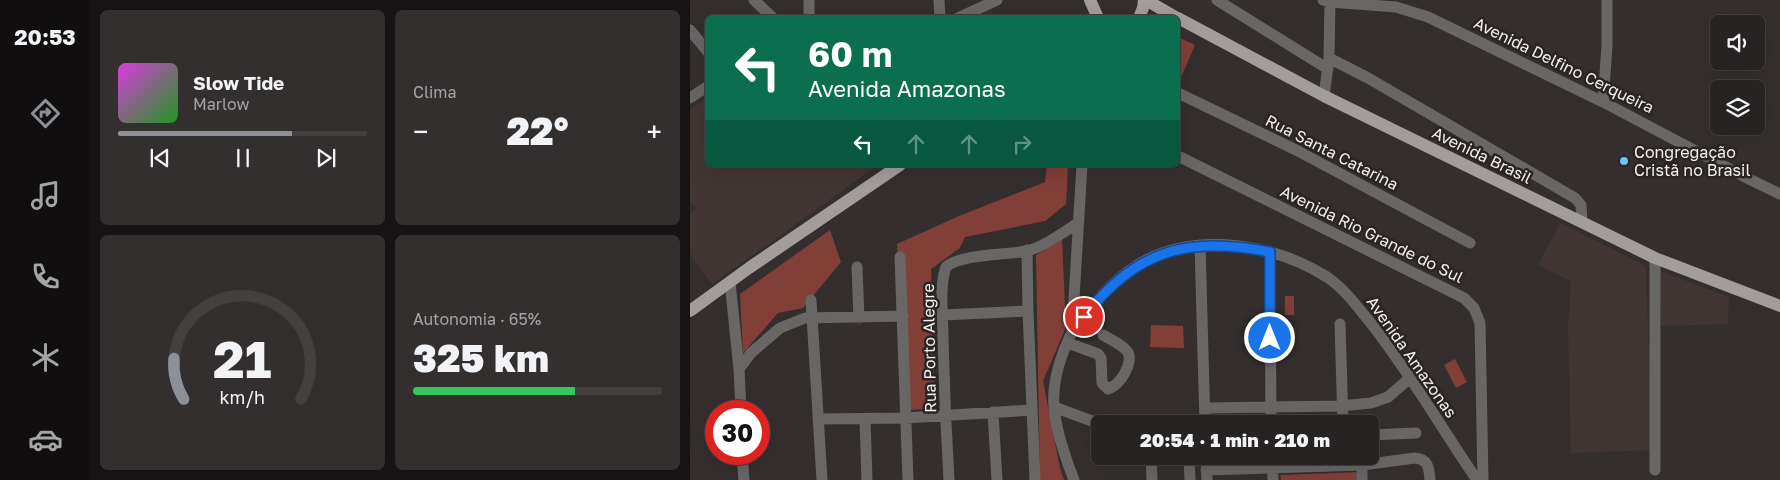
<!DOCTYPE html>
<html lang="pt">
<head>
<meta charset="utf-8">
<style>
	body { margin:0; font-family:"Golos Text",sans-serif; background:#332f2f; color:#f1f3f6; height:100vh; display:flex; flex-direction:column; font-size:19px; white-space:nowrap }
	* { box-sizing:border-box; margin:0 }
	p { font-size:16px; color:#a4a4a5 }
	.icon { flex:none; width:28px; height:28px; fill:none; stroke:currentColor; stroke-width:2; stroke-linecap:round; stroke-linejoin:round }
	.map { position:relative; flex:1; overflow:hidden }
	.details { display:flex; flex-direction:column; gap:10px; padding:10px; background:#151313; width:600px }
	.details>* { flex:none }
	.top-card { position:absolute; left:15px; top:15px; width:475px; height:152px; border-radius:8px; box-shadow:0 5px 20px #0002,0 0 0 1px #434040; background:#0b6e4f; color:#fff; overflow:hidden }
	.fabs { position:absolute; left:1020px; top:15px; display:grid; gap:10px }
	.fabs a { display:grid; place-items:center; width:55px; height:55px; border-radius:8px; background:#272322; box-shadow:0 5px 20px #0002,0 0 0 1px #434040; font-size:25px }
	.speed { position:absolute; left:15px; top:400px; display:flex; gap:10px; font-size:25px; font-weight:700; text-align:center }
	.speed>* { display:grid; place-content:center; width:65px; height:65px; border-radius:50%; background:#272322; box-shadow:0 5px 20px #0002,0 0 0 1px #434040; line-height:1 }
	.speed .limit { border:8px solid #d22; background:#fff; color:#111 }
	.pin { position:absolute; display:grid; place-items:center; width:42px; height:42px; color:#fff; margin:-21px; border:2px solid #fff; border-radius:50%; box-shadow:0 1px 5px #0007 }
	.me { position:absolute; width:55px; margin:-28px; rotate:0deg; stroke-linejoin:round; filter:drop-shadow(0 0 4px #0008) }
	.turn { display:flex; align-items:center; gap:18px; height:105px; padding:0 20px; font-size:22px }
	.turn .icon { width:65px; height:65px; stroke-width:2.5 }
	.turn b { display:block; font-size:35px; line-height:42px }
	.lanes { display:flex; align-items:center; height:48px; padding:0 20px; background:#0003; justify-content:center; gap:25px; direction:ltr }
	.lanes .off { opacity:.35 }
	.big { font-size:38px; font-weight:800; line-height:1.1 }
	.details .widget { flex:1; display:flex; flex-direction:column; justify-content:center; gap:8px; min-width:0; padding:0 18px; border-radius:8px; background:#332f2f }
	.details .dial { align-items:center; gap:0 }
	.dial svg { height:130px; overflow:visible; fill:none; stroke:#434040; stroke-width:7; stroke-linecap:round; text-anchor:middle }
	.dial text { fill:#f1f3f6; stroke:none }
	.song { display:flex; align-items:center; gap:15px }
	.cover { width:60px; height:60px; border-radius:8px; background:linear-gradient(135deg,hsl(300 70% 55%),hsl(120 70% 35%)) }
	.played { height:5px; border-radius:2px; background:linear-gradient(90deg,#8c9099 70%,#434040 70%) }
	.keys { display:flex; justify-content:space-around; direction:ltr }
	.heat { display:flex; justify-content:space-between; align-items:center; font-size:28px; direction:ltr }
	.charge { height:8px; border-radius:4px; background:linear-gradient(90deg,#34c759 65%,#434040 0) }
	.details .tiles { flex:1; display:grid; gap:10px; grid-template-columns:repeat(2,1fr) }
	.trip { position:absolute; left:401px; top:415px; width:288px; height:50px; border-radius:8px; background:#272322; box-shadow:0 5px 20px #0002,0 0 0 1px #434040; font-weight:800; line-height:50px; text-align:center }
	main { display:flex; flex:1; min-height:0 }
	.menu { display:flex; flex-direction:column; width:90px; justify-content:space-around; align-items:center; background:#100e0e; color:#a4a4a5 }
	.menu .icon { width:35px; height:35px }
	.menu .active { color:#8c9099 }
	.menu b { font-size:22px; color:#f1f3f6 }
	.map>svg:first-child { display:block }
	.built { fill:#423634 }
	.green { fill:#823f38 }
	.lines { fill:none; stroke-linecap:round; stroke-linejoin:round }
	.minor { stroke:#696766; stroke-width:11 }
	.major { stroke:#a29d9c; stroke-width:12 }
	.route-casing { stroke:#114b97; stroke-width:12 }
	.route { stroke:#1a73e8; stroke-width:9 }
	.poi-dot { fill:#70c2f4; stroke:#2a2524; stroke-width:2 }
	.labels { text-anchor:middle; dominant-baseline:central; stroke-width:5; stroke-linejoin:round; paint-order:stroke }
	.street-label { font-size:16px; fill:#f2efee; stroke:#2a2524 }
	.poi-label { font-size:16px; fill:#f2efee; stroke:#2a2524; text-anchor:start }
</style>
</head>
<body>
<main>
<nav class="menu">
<b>20:53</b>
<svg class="icon active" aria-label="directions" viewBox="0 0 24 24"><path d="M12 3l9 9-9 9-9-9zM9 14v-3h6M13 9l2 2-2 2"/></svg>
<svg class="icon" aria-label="music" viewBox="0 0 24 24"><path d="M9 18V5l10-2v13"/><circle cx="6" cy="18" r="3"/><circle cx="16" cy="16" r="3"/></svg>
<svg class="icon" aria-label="phone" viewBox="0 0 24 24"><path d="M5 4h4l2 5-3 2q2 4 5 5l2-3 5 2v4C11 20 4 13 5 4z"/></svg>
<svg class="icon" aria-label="climate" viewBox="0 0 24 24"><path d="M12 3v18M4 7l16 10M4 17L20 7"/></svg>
<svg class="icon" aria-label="car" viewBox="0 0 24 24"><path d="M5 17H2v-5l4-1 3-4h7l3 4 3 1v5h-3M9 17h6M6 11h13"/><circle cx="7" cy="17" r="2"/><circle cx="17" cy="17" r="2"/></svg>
</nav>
<section class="details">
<div class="tiles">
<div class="widget">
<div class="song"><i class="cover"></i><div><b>Slow Tide</b><p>Marlow</p></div></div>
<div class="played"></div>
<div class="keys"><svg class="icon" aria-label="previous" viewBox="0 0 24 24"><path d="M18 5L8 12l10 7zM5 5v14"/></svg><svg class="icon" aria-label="pause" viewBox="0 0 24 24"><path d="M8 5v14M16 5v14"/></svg><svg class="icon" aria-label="next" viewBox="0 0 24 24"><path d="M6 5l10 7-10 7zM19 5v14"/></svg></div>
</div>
<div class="widget"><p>Clima</p>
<div class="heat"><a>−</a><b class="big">22°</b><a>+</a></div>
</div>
<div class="widget dial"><svg viewBox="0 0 100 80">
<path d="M14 69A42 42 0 1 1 86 69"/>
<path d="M14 69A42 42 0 0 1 8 44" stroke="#8c9099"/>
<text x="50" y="56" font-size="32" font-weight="700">21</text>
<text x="50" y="72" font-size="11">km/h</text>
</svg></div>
<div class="widget"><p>Autonomia · 65%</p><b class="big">325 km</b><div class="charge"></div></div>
</div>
</section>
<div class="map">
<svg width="1090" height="480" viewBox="0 0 1090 480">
	<rect width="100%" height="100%" fill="#342f2e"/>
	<path class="built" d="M17,97L18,165H188L22,284L0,254V213L8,208L0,202V110Z
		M870,223L956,266L962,450L881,453L878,327L881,281L848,265Z
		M970,271L1039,297L1038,324L971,326Z"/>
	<path class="green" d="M488,37L505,45L489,82H488Z
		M357,165H378L376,204L355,221L275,237L270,248L241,269L245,408L220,410L207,244L269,216L355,182Z
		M140,230L151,262L113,308L88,313L53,353L50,294Z
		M372,240L376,327L353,381L370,468L374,480H350L346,255Z
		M595,296H604V315H595Z
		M461,325L493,326L494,348L460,347Z
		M765,359L777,382L766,388L754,365Z
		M522,419L574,420V424H522Z
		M670,472L669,480H591L590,475Z"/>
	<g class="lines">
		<path class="minor" d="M64,0L83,18
			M249,0L250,18
			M527,0L638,69
			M633,0L640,2L706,7L738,17L913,102L1055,177L1090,194
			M119,18V0
			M268,18L307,0
			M0,30L18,52
			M639,58L678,78L885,198L891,205L892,222
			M488,93L608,151L780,243
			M634,96L639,58L640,0
			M0,98L18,86
			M913,102L917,46V0
			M488,156L774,298L784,308L790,323L793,480
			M510,245L515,424
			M337,250L338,311L345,480
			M580,252L581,424
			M210,257L218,480
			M965,258V470
			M167,267L169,318
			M40,282L49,369L51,411
			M121,300L132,480
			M253,315L338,311
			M650,324L653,424
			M382,332L392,165
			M378,343L408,354L411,358L412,383L418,389C430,386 445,361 437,351C431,344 421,340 413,335
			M49,369L61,353L90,328L115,318L213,316
			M364,407L410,424
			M515,408L651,406L681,403L698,397L720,378
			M303,412L307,480
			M130,419L215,418L342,410
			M175,419L177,480
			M680,435L726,433
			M52,454L54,480
			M461,456L462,480
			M499,456L500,480
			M516,456L517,480
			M582,456L583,480
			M672,465V480
			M516,470L672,465L725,458C739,459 739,469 740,480
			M259,480C256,432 254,384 253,337C253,316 249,286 256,267C271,254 316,255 336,251C354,247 372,233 388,223
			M384,480C375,457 366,431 364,407C362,383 371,355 381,334C385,327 390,321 395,316C411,294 432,273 456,260C512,232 586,245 637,277C656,290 669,309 683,326C721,375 752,429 787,480"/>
		<path class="major" d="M400,0L408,18
			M456,0L487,18
			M449,18L453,8L454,0
			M488,18L634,96L965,258L1090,306
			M0,311L59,268L210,165"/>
	</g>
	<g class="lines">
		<g class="route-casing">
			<path id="route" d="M394,317C446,249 499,236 580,252V338"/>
		</g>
		<use href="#route" class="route"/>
	</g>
	<circle class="poi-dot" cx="934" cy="161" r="5"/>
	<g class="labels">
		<g class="street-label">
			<text transform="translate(874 65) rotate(26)">Avenida Delfino Cerqueira</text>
			<text transform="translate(642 152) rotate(27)">Rua Santa Catarina</text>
			<text transform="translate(792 155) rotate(26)">Avenida Brasil</text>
			<text transform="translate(682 234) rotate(26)">Avenida Rio Grande do Sul</text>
			<text transform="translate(239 348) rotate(-91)">Rua Porto Alegre</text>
			<text transform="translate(722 357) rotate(55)">Avenida Amazonas</text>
		</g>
		<g class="poi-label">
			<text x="944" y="152">Congregação<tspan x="944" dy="18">Cristã no Brasil</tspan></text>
		</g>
	</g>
</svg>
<div class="fabs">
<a><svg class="icon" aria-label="sound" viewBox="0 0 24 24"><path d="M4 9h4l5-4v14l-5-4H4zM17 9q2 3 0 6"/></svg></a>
<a><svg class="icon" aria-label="layers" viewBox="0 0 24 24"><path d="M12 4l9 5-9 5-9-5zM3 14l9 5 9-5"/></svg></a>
</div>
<div class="speed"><div class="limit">30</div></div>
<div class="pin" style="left:394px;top:317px;background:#d93025"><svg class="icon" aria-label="arrive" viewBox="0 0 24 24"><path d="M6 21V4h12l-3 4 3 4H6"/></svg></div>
<svg class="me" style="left:580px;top:338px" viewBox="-20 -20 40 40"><circle r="17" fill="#1a73e8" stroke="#fff" stroke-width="3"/><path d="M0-11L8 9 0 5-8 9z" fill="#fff"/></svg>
<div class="trip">20:54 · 1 min · 210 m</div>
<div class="top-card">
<div class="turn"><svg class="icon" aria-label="left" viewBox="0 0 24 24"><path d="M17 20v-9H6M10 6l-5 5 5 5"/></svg><div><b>60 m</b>Avenida Amazonas</div></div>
<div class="lanes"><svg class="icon" aria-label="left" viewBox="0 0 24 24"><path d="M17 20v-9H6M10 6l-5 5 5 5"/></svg><svg class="icon off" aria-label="ahead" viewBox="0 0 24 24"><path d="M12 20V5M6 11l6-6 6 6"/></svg><svg class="icon off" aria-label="ahead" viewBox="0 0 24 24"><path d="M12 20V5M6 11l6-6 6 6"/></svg><svg class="icon off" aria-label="right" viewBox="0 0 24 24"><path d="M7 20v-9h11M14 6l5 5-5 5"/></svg></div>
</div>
</div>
</main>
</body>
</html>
